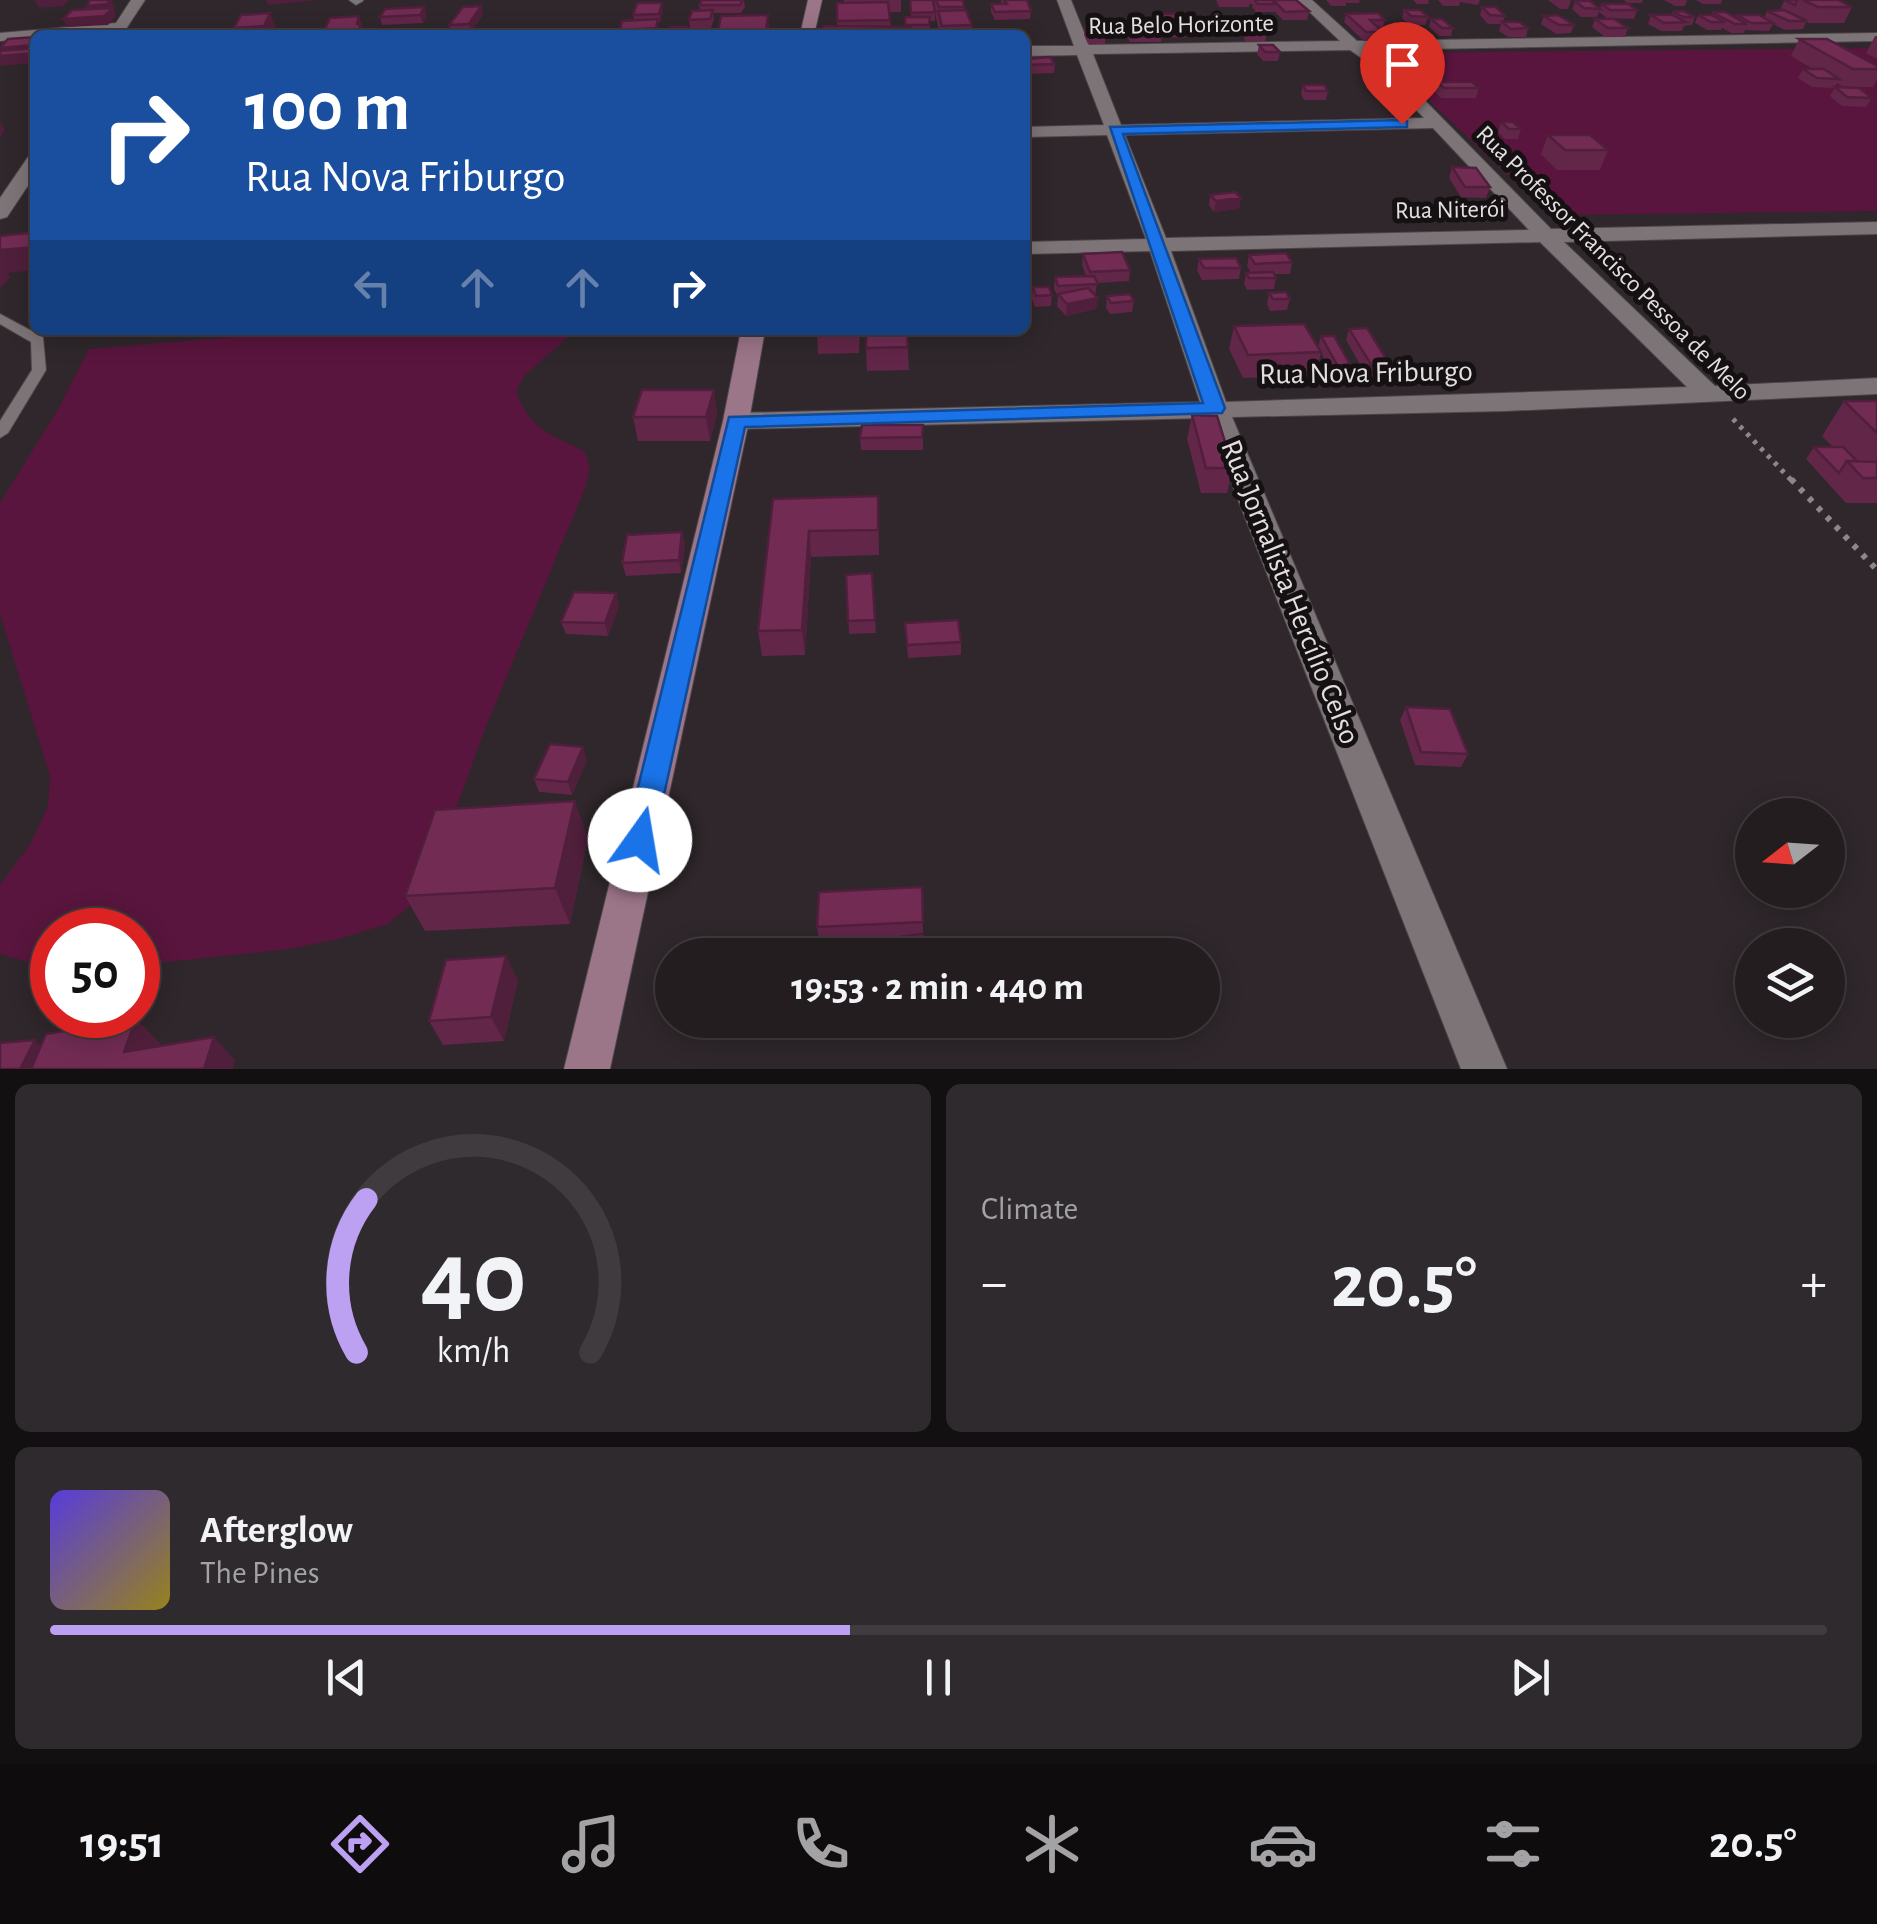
<!DOCTYPE html>
<html lang="en">
<head>
<meta charset="utf-8">
<style>
	body { margin:0; font-family:"Alegreya Sans",sans-serif; background:#2f2a2d; color:#f1f3f6; height:100vh; display:flex; flex-direction:column; font-size:38px; white-space:nowrap }
	* { box-sizing:border-box; margin:0 }
	p { font-size:32px; color:#a3a2a5 }
	.icon { flex:none; width:55px; height:55px; fill:none; stroke:currentColor; stroke-width:2; stroke-linecap:round; stroke-linejoin:round }
	.map { position:relative; height:1069px; overflow:hidden }
	.sheet { display:flex; flex-direction:column; gap:15px; padding:15px; background:#131012; flex:1 }
	.sheet>* { flex:none }
	.hud { position:absolute; left:30px; top:30px; width:1000px; height:305px; border-radius:15px; box-shadow:0 5px 25px #0003,0 0 0 2px #403b3e; background:#1a4fa0; color:#fff; overflow:hidden }
	.needle { width:65px; rotate:253deg }
	.tools { position:absolute; left:1735px; top:798px; display:grid; gap:20px }
	.tools a { display:grid; place-items:center; width:110px; height:110px; border-radius:50%; background:#231d20; box-shadow:0 5px 25px #0003,0 0 0 2px #403b3e; font-size:50px }
	.speed { position:absolute; left:30px; top:908px; display:flex; gap:20px; font-size:50px; font-weight:700; text-align:center }
	.speed>* { display:grid; place-content:center; width:130px; height:130px; border-radius:50%; background:#231d20; box-shadow:0 5px 25px #0003,0 0 0 2px #403b3e; line-height:1 }
	.speed .limit { border:15px solid #d22; background:#fff; color:#111 }
	.pin { position:absolute; display:grid; place-items:center; width:85px; height:85px; color:#fff; margin:-102px -42px; border-radius:50% 50% 50% 0; rotate:-45deg; box-shadow:0 0 10px #0007 }
	.pin .icon { rotate:45deg }
	.me { position:absolute; width:110px; margin:-55px; rotate:13deg; stroke-linejoin:round; filter:drop-shadow(0 0 8px #0008) }
	.turn { display:flex; align-items:center; gap:35px; height:210px; padding:0 50px; font-size:45px }
	.turn .icon { width:130px; height:130px; stroke-width:2.5 }
	.turn b { display:block; font-size:70px; line-height:85px }
	.lanes { display:flex; align-items:center; height:95px; padding:0 50px; background:#0003; justify-content:center; gap:50px; direction:ltr }
	.lanes .off { opacity:.35 }
	.big { font-size:75px; font-weight:700; line-height:1.1 }
	.sheet .card { flex:1; display:flex; flex-direction:column; justify-content:center; gap:15px; min-width:0; padding:0 35px; border-radius:15px; background:#2f2a2d }
	.sheet .dial { align-items:center; gap:0 }
	.dial svg { height:260px; overflow:visible; fill:none; stroke:#403b3e; stroke-width:7; stroke-linecap:round; text-anchor:middle }
	.dial text { fill:#f1f3f6; stroke:none }
	.song { display:flex; align-items:center; gap:30px }
	.cover { width:120px; height:120px; border-radius:15px; background:linear-gradient(135deg,hsl(250 70% 55%),hsl(50 70% 35%)) }
	.played { height:10px; border-radius:5px; background:linear-gradient(90deg,#bca0f2 45%,#403b3e 45%) }
	.keys { display:flex; justify-content:space-around; direction:ltr }
	.heat { display:flex; justify-content:space-between; align-items:center; font-size:55px; direction:ltr }
	.sheet .tiles { flex:1; display:grid; gap:15px; grid-template-columns:1fr 1fr }
	.card:last-child { grid-column:span 2 }
	.trip { position:absolute; left:655px; top:938px; width:565px; height:100px; border-radius:50px; background:#231d20; box-shadow:0 5px 25px #0003,0 0 0 2px #403b3e; font-weight:700; line-height:100px; text-align:center }
	.tab-bar { display:flex; height:160px; justify-content:space-around; align-items:center; background:#0e0c0d; color:#a3a2a5 }
	.tab-bar .icon { width:70px; height:70px }
	.tab-bar .on { color:#bca0f2 }
	.tab-bar b { font-size:45px; color:#f1f3f6 }
	.map>svg:first-child { display:block }
	.green { fill:#59153d }
	.lines { fill:none; stroke-linecap:round; stroke-linejoin:round }
	.lane-casing { stroke:#4c4649; stroke-width:2 }
	.street-casing { stroke:#4c4649; stroke-width:2 }
	.secondary-casing { stroke:#4c4649; stroke-width:2 }
	.path-far1 { stroke:#8d868a; stroke-width:5; stroke-dasharray:4 6; stroke-linecap:butt }
	.path { stroke:#8d868a; stroke-width:6; stroke-dasharray:5 8; stroke-linecap:butt }
	.lane { fill:#7d7478; fill-rule:evenodd }
	.street { fill:#7d7478; fill-rule:evenodd }
	.secondary { fill:#9b7588; fill-rule:evenodd }
	.wall { fill:#622648 }
	.shaded-wall { fill:#501f3b }
	.building { fill:#722c54; stroke:#501f3b; stroke-width:2.5 }
	.route { fill:#1a73e8; stroke:#114b97; stroke-width:2.5 }
	.labels { text-anchor:middle; dominant-baseline:central; stroke-width:10; stroke-linejoin:round; paint-order:stroke }
	.far-street-label { font-size:25px; fill:#e4dee1; stroke:#151113 }
	.street-label { font-size:30px; fill:#e4dee1; stroke:#151113 }
</style>
</head>
<body>
<div class="map">
<svg width="1877" height="1069" viewBox="0 0 1877 1069">
	<rect width="100%" height="100%" fill="#2f272b"/>
	<path class="green" d="M1877,48V211L1551,215L1378,53Z
		M314,330H576L525,375L516,390C529,431 550,433 585,452L590,468L585,488L485,729L426,892L388,924L338,939L289,949L138,965V930H52V969L0,954V885L31,843L48,806L50,776L0,614V503L57,411L89,349Z"/>
	<g class="lines">
		<g class="lane-casing">
			<path id="lane" d="M0,314L43,337L46,370L8,433L0,438V421L32,370L31,342L0,324Z"/>
		</g>
		<g class="street-casing">
			<path id="street" d="M131,0H145L122,35H35V38L0,41V33L116,23Z
				M349,0H363V1L356,5Z
				M1057,0H1071L1089,45L1340,41L1297,0H1312L1357,41L1877,33V41L1369,50L1389,64L1551,229L1877,222V234L1564,242L1715,386L1877,378V394L1505,411L1232,417L1507,1069H1461L1206,418L736,429L723,421L736,413L1200,402L1150,251L1025,254V242L1146,239L1107,135L1025,137V127L1104,125L1077,55L1025,56V46H1074ZM1350,50L1379,70L1424,118L1121,125L1093,54ZM1433,128L1529,230L1166,238L1125,135ZM1540,242L1687,387L1226,402L1171,251Z
				M35,155V175L7,217L0,219V198L28,157Z"/>
		</g>
		<g class="secondary-casing">
			<path id="secondary" d="M808,0H822L814,35H800Z
				M741,330H765L749,421L610,1069H564L723,421Z"/>
		</g>
		<path class="path-far1" d="M1733,419L1793,482"/>
		<path class="path" d="M1791,479L1877,570"/>
		<use href="#lane" class="lane"/>
		<use href="#street" class="street"/>
		<use href="#secondary" class="secondary"/>
	</g>
	<path class="wall" d="M744,0L745,7L741,13H713L714,19L711,28H690L689,20L700,11L699,5Z
		M844,0H901V12H889L891,27H905V17H911L910,0H963L964,10L972,25L971,35H940L935,13V21H930V34H910L837,26V3H844Z
		M1001,0H1027L1031,11L1030,19L995,20L991,12V4H1001Z
		M1216,0H1296L1309,11L1307,20H1283L1274,11V12H1256L1252,7L1253,4H1249V7H1219Z
		M1326,0H1360L1359,3H1346V6H1331Z
		M1413,0H1429L1428,4H1417Z
		M1438,0H1480L1478,5L1460,2L1459,6H1443Z
		M1548,0H1570L1571,1L1568,9H1560Z
		M1624,0H1643L1642,3H1627Z
		M1664,0H1687L1685,6H1675Z
		M1696,0H1722L1721,4H1703Z
		M1783,0H1838L1852,7L1844,23H1810L1806,22L1803,29L1785,30L1773,24L1769,31L1745,30L1744,33H1731L1722,28L1721,30H1707L1695,23L1698,15H1711L1712,12L1736,18L1737,15L1764,18L1767,11L1784,10L1781,8L1784,1Z
		M1575,1L1600,9L1597,17H1581L1572,9Z
		M1602,4L1637,10L1634,19L1607,18L1599,12Z
		M481,6L483,14L471,32L452,33L449,25Z
		M1482,7L1505,16L1503,22L1528,28L1526,37H1508L1499,31L1501,24H1488L1480,15Z
		M385,9L427,16L423,23L382,25L380,17Z
		M1404,10L1428,17L1425,25H1409L1402,18Z
		M663,11L660,22H658V35H621L620,30L634,20L633,15Z
		M1672,12L1695,17L1692,25L1684,26L1682,31H1661L1648,24L1651,15H1670Z
		M1158,14L1185,19L1187,29L1185,38L1166,37L1164,28H1161L1157,23Z
		M1346,14L1385,20L1383,28H1379L1383,32L1381,40L1364,41L1344,22Z
		M768,15L769,35H719L718,31Z
		M1544,16L1574,25L1571,33L1556,34L1541,24Z
		M1431,19L1453,28L1451,36H1439L1429,27Z
		M1595,19L1628,28L1625,37H1605L1592,27Z
		M1208,20L1231,28L1230,36H1209L1207,29Z
		M1243,24L1267,33L1265,41H1245L1242,33Z
		M1127,25L1162,33L1161,42H1130L1126,34Z
		M1085,26L1106,35L1105,44H1088L1084,35Z
		M1875,36H1877V59L1866,53Z
		M1799,39L1877,66V79L1873,87H1844L1837,83L1834,88L1812,87L1798,78L1803,69H1813L1791,56Z
		M1259,45L1280,52L1278,61H1263L1257,54Z
		M1025,47L1030,54V58L1055,64L1054,73L1025,74Z
		M1437,82L1479,88L1476,98H1441L1434,91Z
		M1303,85L1328,91L1326,100H1304L1301,94Z
		M1835,87L1872,98L1866,107L1842,106L1830,96Z
		M1501,122L1521,129L1518,139H1505L1498,132Z
		M1548,135L1608,150L1600,170H1557L1541,154Z
		M1452,167L1490,187L1486,198L1461,197L1449,178Z
		M1210,195L1241,198L1239,209L1214,212L1209,205Z
		M1083,254L1130,270L1129,281L1097,283L1095,296L1098,298L1096,309L1066,316L1057,306L1058,297L1054,289L1055,277L1086,276L1082,265Z
		M1249,255L1292,262L1290,274H1274L1276,278L1274,289L1247,290L1244,284L1246,273H1251L1247,266Z
		M1199,259L1241,268L1239,279L1202,280L1197,270Z
		M1033,287L1052,295L1051,306L1035,307L1032,299Z
		M1269,293L1290,299L1287,310L1270,311L1267,304Z
		M1107,296L1134,301L1132,312L1110,314L1106,308Z
		M1234,326L1318,347L1321,336L1352,368L1349,380H1336L1321,353L1315,376L1243,378L1229,349Z
		M1349,329L1390,365L1386,377L1368,378L1346,340Z
		M817,330H860L859,353L818,354Z
		M907,330L909,370L867,371L866,348Z
		M714,390L717,414L710,441H638L633,417Z
		M1844,401H1877V503H1846L1806,459L1814,447H1833L1822,436Z
		M1192,415L1233,468L1227,493H1201L1187,439Z
		M923,425V450H861L860,438Z
		M878,496L879,555L811,557L805,655L762,656L758,631L773,499Z
		M682,532L685,545L681,573L626,576L622,563Z
		M872,573L876,633L849,634L846,575Z
		M616,593L619,606L608,636L566,634L561,622Z
		M905,623L961,642V655L908,658Z
		M1406,707L1468,754L1461,767L1415,765L1400,720Z
		M587,760L572,795L539,792L534,779Z
		M588,838L570,924L425,931L405,896Z
		M922,887L923,934L886,948L821,951L817,927Z
		M518,980L504,1041L443,1045L429,1021Z"/>
	<path class="shaded-wall" d="M34,0H69L63,6L39,8Z
		M112,0L116,16L108,25L67,27L63,19L91,15L87,6Z
		M266,0H318L268,5Z
		M662,3L663,11L660,22L659,14Z
		M481,6L483,14L471,32L469,24Z
		M424,7L427,16L423,23L420,15Z
		M270,13L277,30L274,35H237L234,28Z
		M359,16L364,32V35H356Z
		M35,44V63L0,66V48Z
		M0,121L5,130L0,137Z
		M1241,198L1239,209L1214,212L1216,201Z
		M35,235V270L8,273L11,277L0,288V250Z
		M1098,298L1096,309L1066,316L1067,304Z
		M714,390L717,414L710,441L706,417Z
		M809,531L811,557L805,655L802,630Z
		M682,532L685,545L681,573L679,560Z
		M616,593L619,606L608,636L605,623Z
		M583,747L587,760L572,795L568,782Z
		M575,801L588,838L570,924L555,888Z
		M506,956L518,980L504,1041L491,1017Z
		M136,1019L160,1043L151,1069L124,1052Z
		M214,1037L235,1060L233,1069H204Z
		M35,1040L48,1052L40,1069H20Z"/>
	<path class="building" d="M90,0H109L108,4L87,6Z
		M702,0H743L740,5H699Z
		M910,0H933L935,12L911,13Z
		M936,0H963L964,7H939Z
		M1004,0H1027L1031,11L995,12L991,4H1007Z
		M1255,0H1272L1275,4H1257Z
		M1273,0H1296L1309,11L1285,12Z
		M1784,0H1797L1795,5Z
		M1803,0H1838L1852,7H1818Z
		M1575,1H1590L1600,9L1584,8Z
		M888,2L890,20L837,21V3Z
		M637,3H662L659,14L633,15Z
		M1602,4H1628L1637,10H1610Z
		M481,6L469,24L449,25L463,7Z
		M424,7L420,15L380,17L385,9Z
		M1482,7H1496L1505,16L1490,15Z
		M113,8L104,16L63,19L72,10Z
		M713,10L710,19L689,20L692,11Z
		M966,10L972,25L942,26L938,11Z
		M1404,10H1420L1428,17L1411,16Z
		M1784,10L1807,21H1789L1767,11Z
		M1683,11L1695,17H1684L1672,12Z
		M1712,12H1725L1747,24H1735Z
		M270,13L264,26L234,28L241,15Z
		M1378,13L1385,20H1370L1383,32H1366L1346,14Z
		M1158,14H1181L1185,19H1162Z
		M768,15L766,30L718,31L721,16Z
		M1558,15L1574,25H1559L1544,16Z
		M1651,15H1672L1686,22L1664,23Z
		M1698,15H1711L1725,22H1711Z
		M1737,15H1759L1773,23H1751Z
		M359,16L357,24H361L356,35H322L330,18Z
		M905,17H930L929,25H905Z
		M658,19L656,28L620,30L622,21Z
		M1431,19H1442L1453,28H1442Z
		M1595,19H1614L1628,28H1608Z
		M1208,20L1229,21L1231,28L1210,27Z
		M1502,22H1519L1528,28L1511,29Z
		M1165,23H1185L1187,29H1167Z
		M1243,24L1264,25L1267,33L1247,32Z
		M1127,25H1158L1162,33H1131Z
		M824,26L910,27V35H822Z
		M1085,26H1102L1106,35H1088Z
		M670,27H688L687,35H669Z
		M35,37L34,45L0,48L8,39Z
		M1799,39H1827L1877,66V69H1853Z
		M1259,45H1273L1280,52H1265Z
		M35,48V53L0,56V51Z
		M1050,57L1055,64L1025,65V59Z
		M1803,69H1824L1839,79L1817,78Z
		M1437,82H1472L1479,88H1444Z
		M1303,85H1324L1328,91H1306Z
		M1835,87L1859,88L1872,98L1847,97Z
		M1501,122H1513L1521,129H1509Z
		M1548,135H1590L1608,150H1565Z
		M1452,167L1476,168L1490,187H1465Z
		M1235,192L1241,198L1216,201L1210,195Z
		M34,224L35,232L29,233Z
		M35,232V247L0,250V236Z
		M1122,252L1130,270L1090,272L1083,254Z
		M1286,253L1292,262L1255,264L1249,255Z
		M1236,258L1241,268H1204L1199,259Z
		M1273,272L1276,278H1249L1246,273Z
		M1094,276L1098,284L1058,286L1055,277Z
		M1033,287H1049L1052,295L1036,296Z
		M1088,288L1098,298L1067,304L1058,294Z
		M1286,292L1290,299H1273L1269,293Z
		M1130,294L1134,301L1111,303L1107,296Z
		M1304,324L1321,352L1248,355L1234,326Z
		M1367,328L1390,365L1372,366L1349,329Z
		M866,330H907L908,347L866,348Z
		M1321,336H1334L1352,368H1339Z
		M642,390H714L706,417H633Z
		M1844,401H1877V433Z
		M1192,415L1217,416L1233,468H1206Z
		M862,425H923L922,437L860,438Z
		M1814,447H1843L1857,461H1847L1839,473Z
		M1847,461L1877,462V478H1863Z
		M878,496V530L809,531L802,630L758,631L773,499Z
		M682,532L679,560L622,563L627,535Z
		M872,573L875,620L848,621L846,575Z
		M574,592L616,593L605,623L561,622Z
		M958,620L961,642L907,645L905,623Z
		M1406,707L1450,709L1468,754L1421,752Z
		M550,744L583,747L568,782L534,779Z
		M575,801L555,888L405,896L435,810Z
		M922,887L923,922L817,927L819,892Z
		M923,934L926,955H887L885,939Z
		M506,956L491,1017L429,1021L446,960Z
		M136,1019L124,1052L214,1037L204,1069H31L46,1034Z
		M35,1040L20,1069H0V1043Z"/>
	<path class="route" d="M1402,120L1407,121V127L1123,134L1225,408L1222,413L745,427L654,840L650,850L640,853L629,850L625,840L729,417L1203,403L1110,127Z"/>
	<g class="labels">
		<g class="far-street-label">
			<text transform="translate(1181 25) rotate(-1)">Rua Belo Horizonte</text>
			<text transform="translate(1450 210) rotate(-1)">Rua Niterói</text>
			<text transform="translate(1613 263) rotate(45)">Rua Professor Francisco Pessoa de Melo</text>
		</g>
		<g class="street-label">
			<text transform="translate(1366 373) rotate(-1)">Rua Nova Friburgo</text>
			<text transform="translate(1290 592) rotate(68)">Rua Jornalista Hercílio Celso</text>
		</g>
	</g>
</svg>
<div class="tools">
<a><svg class="needle" viewBox="-14 -14 28 28"><path d="M0-13l5 13h-10z" fill="#e53935"/><path d="M0 13l5-13h-10z" fill="#a3a2a5"/></svg></a>
<a><svg class="icon" aria-label="layers" viewBox="0 0 24 24"><path d="M12 4l9 5-9 5-9-5zM3 14l9 5 9-5"/></svg></a>
</div>
<div class="speed"><div class="limit">50</div></div>
<div class="pin" style="left:1402px;top:124px;background:#d93025"><svg class="icon" aria-label="arrive" viewBox="0 0 24 24"><path d="M6 21V4h12l-3 4 3 4H6"/></svg></div>
<svg class="me" style="left:640px;top:840px" viewBox="-20 -20 40 40"><circle r="19" fill="#fff"/><path d="M0-13L10 11 0 6-10 11z" fill="#1a73e8"/></svg>
<div class="trip">19:53 · 2 min · 440 m</div>
<div class="hud">
<div class="turn"><svg class="icon" aria-label="right" viewBox="0 0 24 24"><path d="M7 20v-9h11M14 6l5 5-5 5"/></svg><div><b>100 m</b>Rua Nova Friburgo</div></div>
<div class="lanes"><svg class="icon off" aria-label="left" viewBox="0 0 24 24"><path d="M17 20v-9H6M10 6l-5 5 5 5"/></svg><svg class="icon off" aria-label="ahead" viewBox="0 0 24 24"><path d="M12 20V5M6 11l6-6 6 6"/></svg><svg class="icon off" aria-label="ahead" viewBox="0 0 24 24"><path d="M12 20V5M6 11l6-6 6 6"/></svg><svg class="icon" aria-label="right" viewBox="0 0 24 24"><path d="M7 20v-9h11M14 6l5 5-5 5"/></svg></div>
</div>
</div>
<section class="sheet">
<div class="tiles">
<div class="card dial"><svg viewBox="0 0 100 80">
<path d="M14 69A42 42 0 1 1 86 69"/>
<path d="M14 69A42 42 0 0 1 17 22" stroke="#bca0f2"/>
<text x="50" y="56" font-size="32" font-weight="700">40</text>
<text x="50" y="72" font-size="11">km/h</text>
</svg></div>
<div class="card"><p>Climate</p>
<div class="heat"><a>−</a><b class="big">20.5°</b><a>+</a></div>
</div>
<div class="card">
<div class="song"><i class="cover"></i><div><b>Afterglow</b><p>The Pines</p></div></div>
<div class="played"></div>
<div class="keys"><svg class="icon" aria-label="previous" viewBox="0 0 24 24"><path d="M18 5L8 12l10 7zM5 5v14"/></svg><svg class="icon" aria-label="pause" viewBox="0 0 24 24"><path d="M8 5v14M16 5v14"/></svg><svg class="icon" aria-label="next" viewBox="0 0 24 24"><path d="M6 5l10 7-10 7zM19 5v14"/></svg></div>
</div>
</div>
</section>
<nav class="tab-bar">
<b>19:51</b>
<svg class="icon on" aria-label="directions" viewBox="0 0 24 24"><path d="M12 3l9 9-9 9-9-9zM9 14v-3h6M13 9l2 2-2 2"/></svg>
<svg class="icon" aria-label="music" viewBox="0 0 24 24"><path d="M9 18V5l10-2v13"/><circle cx="6" cy="18" r="3"/><circle cx="16" cy="16" r="3"/></svg>
<svg class="icon" aria-label="phone" viewBox="0 0 24 24"><path d="M5 4h4l2 5-3 2q2 4 5 5l2-3 5 2v4C11 20 4 13 5 4z"/></svg>
<svg class="icon" aria-label="climate" viewBox="0 0 24 24"><path d="M12 3v18M4 7l16 10M4 17L20 7"/></svg>
<svg class="icon" aria-label="car" viewBox="0 0 24 24"><path d="M5 17H2v-5l4-1 3-4h7l3 4 3 1v5h-3M9 17h6M6 11h13"/><circle cx="7" cy="17" r="2"/><circle cx="17" cy="17" r="2"/></svg>
<svg class="icon" aria-label="filters" viewBox="0 0 24 24"><path d="M4 7h16M4 17h16"/><circle cx="9" cy="7" r="2"/><circle cx="15" cy="17" r="2"/></svg>
<b>20.5°</b>
</nav>
</body>
</html>
